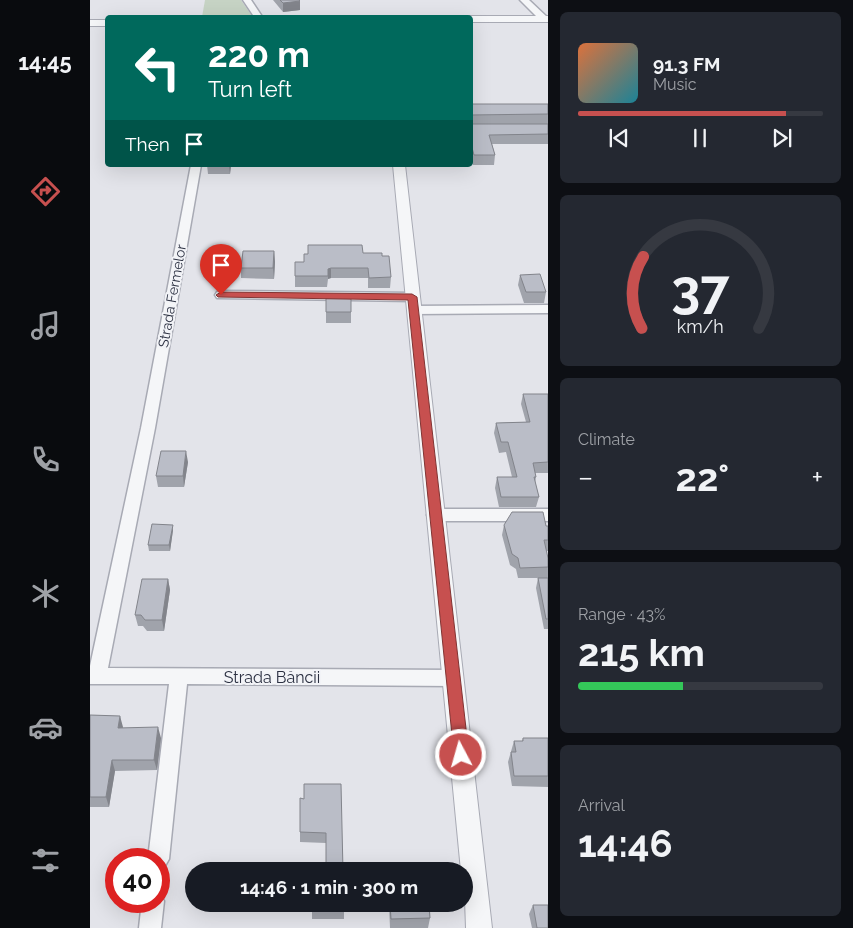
<!DOCTYPE html>
<html lang="en">
<head>
<meta charset="utf-8">
<style>
	body { margin:0; font-family:Raleway,sans-serif; background:#242831; color:#f1f3f6; height:100vh; display:flex; flex-direction:column; font-size:19px; white-space:nowrap }
	* { box-sizing:border-box; margin:0 }
	p { font-size:16px; color:#9ea1a6 }
	.icon { flex:none; width:28px; height:28px; fill:none; stroke:currentColor; stroke-width:2; stroke-linecap:round; stroke-linejoin:round }
	.map { position:relative; flex:1; overflow:hidden }
	.panel { display:flex; flex-direction:column; gap:12px; padding:12px; background:#0d0f14; width:305px }
	.panel>* { flex:none }
	.hud { position:absolute; left:15px; top:15px; width:368px; height:152px; border-radius:5px; box-shadow:0 5px 20px #0002; background:#00695c; color:#fff; overflow:hidden }
	.speed { position:absolute; left:15px; top:848px; display:flex; gap:10px; font-size:25px; font-weight:700; text-align:center }
	.speed>* { display:grid; place-content:center; width:65px; height:65px; border-radius:50%; background:#171b24; box-shadow:0 5px 20px #0002; line-height:1 }
	.speed .limit { border:8px solid #d22; background:#fff; color:#111 }
	.pin { position:absolute; display:grid; place-items:center; width:42px; height:42px; color:#fff; margin:-51px -21px; border-radius:50% 50% 50% 0; rotate:-45deg; box-shadow:0 0 5px #0007 }
	.pin .icon { rotate:45deg }
	.me { position:absolute; width:55px; margin:-28px; rotate:354deg; stroke-linejoin:round; filter:drop-shadow(0 0 4px #0008) }
	.turn { display:flex; align-items:center; gap:18px; height:105px; padding:0 20px; font-size:22px }
	.turn .icon { width:65px; height:65px; stroke-width:2.5 }
	.turn b { display:block; font-size:35px; line-height:42px }
	.then { display:flex; align-items:center; height:48px; padding:0 20px; background:#0003; gap:10px; font-size:19px }
	.big { font-size:38px; font-weight:700; line-height:1.1 }
	.panel .card { flex:1; display:flex; flex-direction:column; justify-content:center; gap:8px; min-width:0; padding:0 18px; border-radius:8px; background:#242831 }
	.panel .dial { align-items:center; gap:0 }
	.dial svg { height:130px; overflow:visible; fill:none; stroke:#363941; stroke-width:7; stroke-linecap:round; text-anchor:middle }
	.dial text { fill:#f1f3f6; stroke:none }
	.song { display:flex; align-items:center; gap:15px }
	.cover { width:60px; height:60px; border-radius:8px; background:linear-gradient(135deg,hsl(20 70% 55%),hsl(190 70% 35%)) }
	.played { height:5px; border-radius:2px; background:linear-gradient(90deg,#c7504f 85%,#363941 85%) }
	.keys { display:flex; justify-content:space-around; direction:ltr }
	.heat { display:flex; justify-content:space-between; align-items:center; font-size:28px; direction:ltr }
	.charge { height:8px; border-radius:4px; background:linear-gradient(90deg,#34c759 43%,#363941 0) }
	.trip { position:absolute; left:95px; top:862px; width:288px; height:50px; border-radius:25px; background:#171b24; box-shadow:0 5px 20px #0002; font-weight:700; line-height:50px; text-align:center }
	main { display:flex; flex:1; min-height:0 }
	.tabs { display:flex; flex-direction:column; width:90px; justify-content:space-around; align-items:center; background:#090b0e; color:#9ea1a6 }
	.tabs .icon { width:35px; height:35px }
	.tabs .active { color:#c7504f }
	.tabs b { font-size:22px; color:#f1f3f6 }
	.map>svg:first-child { display:block }
	.green { fill:#c6d3c4 }
	.lines { fill:none; stroke-linecap:round; stroke-linejoin:round }
	.minor-casing { stroke:#a8aab4; stroke-width:3 }
	.tertiary-casing { stroke:#a8aab4; stroke-width:2 }
	.minor { fill:#f5f6f8; fill-rule:evenodd }
	.tertiary { fill:#f5f6f8; fill-rule:evenodd }
	.wall { fill:#a0a3ab }
	.shaded-wall { fill:#82848b }
	.building { fill:#babdc7; stroke:#82848b }
	.route { fill:#c7504f; stroke:#813433 }
	.labels { text-anchor:middle; dominant-baseline:central; stroke-width:4; stroke-linejoin:round; paint-order:stroke }
	.street-label { font-size:14px; fill:#2b3041; stroke:#f2f3f7 }
	.near-street-label { font-size:16px; fill:#2b3041; stroke:#f2f3f7 }
</style>
</head>
<body>
<main>
<nav class="tabs">
<b>14:45</b>
<svg class="icon active" aria-label="directions" viewBox="0 0 24 24"><path d="M12 3l9 9-9 9-9-9zM9 14v-3h6M13 9l2 2-2 2"/></svg>
<svg class="icon" aria-label="music" viewBox="0 0 24 24"><path d="M9 18V5l10-2v13"/><circle cx="6" cy="18" r="3"/><circle cx="16" cy="16" r="3"/></svg>
<svg class="icon" aria-label="phone" viewBox="0 0 24 24"><path d="M5 4h4l2 5-3 2q2 4 5 5l2-3 5 2v4C11 20 4 13 5 4z"/></svg>
<svg class="icon" aria-label="climate" viewBox="0 0 24 24"><path d="M12 3v18M4 7l16 10M4 17L20 7"/></svg>
<svg class="icon" aria-label="car" viewBox="0 0 24 24"><path d="M5 17H2v-5l4-1 3-4h7l3 4 3 1v5h-3M9 17h6M6 11h13"/><circle cx="7" cy="17" r="2"/><circle cx="17" cy="17" r="2"/></svg>
<svg class="icon" aria-label="filters" viewBox="0 0 24 24"><path d="M4 7h16M4 17h16"/><circle cx="9" cy="7" r="2"/><circle cx="15" cy="17" r="2"/></svg>
</nav>
<div class="map">
<svg width="458" height="928" viewBox="0 0 458 928">
	<rect width="100%" height="100%" fill="#e3e4ea"/>
	<path class="green" d="M115,0H151L162,16L112,17Z"/>
	<g class="lines">
		<g class="minor-casing">
			<path id="minor" d="M153,0H161L173,18H165Z
				M430,0H439L457,17V21H451Z
				M101,165H111L65,428L18,668L363,670L369,673L372,678L369,683L363,686L97,684L79,859L75,866L69,869V859H58L79,684H0V666L51,428Z
				M131,291L322,293L328,297L322,301L127,298L125,295L127,292Z
				M458,305V313L324,314L318,310L324,306Z
				M345,509H458V521H345L339,519L337,515L339,511Z
				M69,893L74,901L71,928H49L52,901H69Z"/>
		</g>
		<g class="tertiary-casing">
			<path id="tertiary" d="M380,16H458V22H380V18H376Z
				M0,20H18V26H0Z
				M303,165H315L402,928H376L374,871H371Z"/>
		</g>
		<use href="#minor" class="minor"/>
		<use href="#tertiary" class="tertiary"/>
	</g>
	<path class="wall" d="M183,0H209L210,1V10L193,12Z
		M380,104H458V144H402L405,155L404,165H383L380,154Z
		M117,165H141L140,174H118Z
		M184,251L185,262L184,279L151,278V268Z
		M273,253L292,256L301,277L300,288H278V278H241L238,279L237,287H205V276L214,262L218,254Z
		M430,275L456,292L454,303H434L428,285Z
		M236,298L261,312V323H236Z
		M433,394H458V473H445L446,477L445,483L449,497L446,507H409L405,488L407,477H422L416,452L409,453L404,433L406,423L436,422L431,404Z
		M98,462L94,487H68L66,476Z
		M414,525L458,526V551H456L458,558V578H428L426,569L420,565L412,535Z
		M83,530L80,551H59L58,545Z
		M448,578H458V629H454L446,588Z
		M78,579L80,590L74,631H57L53,626H48L45,615Z
		M0,715L30,716L32,728L71,738L67,770L25,771L19,807H0Z
		M433,738H458V787L422,786L418,762L424,741H432Z
		M214,784L253,871L236,843L210,842V832L214,799Z
		M222,904L254,910V919H222Z
		M299,904H339L340,918L338,928H300Z
		M443,905L458,928H442L439,914Z"/>
	<path class="shaded-wall" d="M210,1V10L193,12V3Z
		M139,165H141L140,174Z
		M184,251L185,262L184,279L183,268Z
		M241,268V278L238,279V269Z
		M96,451L98,462L94,487L93,476Z
		M83,525V530L80,551L79,545Z
		M78,579L80,590L74,631L72,620Z
		M30,716L33,727L31,738L28,728Z
		M68,727L71,738L67,770L64,760Z
		M22,760L25,771L19,807L16,797Z"/>
	<path class="building" d="M190,0H209L210,1L193,3Z
		M380,104H458V114L380,115Z
		M380,123L381,124H458V134L399,135L405,155H384L380,140Z
		M117,165H139V166H117Z
		M218,245H272L273,253H292V256H299L301,277L279,278L278,268H241L238,269V276H205V262H214V254H218Z
		M153,251H184L183,268H151Z
		M450,274L456,292H436L430,275Z
		M236,298H261V312H236Z
		M433,394H458V462L443,463L446,477H444L449,497H411L407,477H427L418,442H411L406,423L440,422Z
		M71,451H96L93,476H66Z
		M422,512H453L456,526H458V540H454L458,558V567L430,568L428,558L422,554L414,525Z
		M62,524L83,525L79,545H58Z
		M448,578H458V619H456Z
		M52,579H78L72,620H55L51,615H45Z
		M0,715L30,716L28,728L68,727L64,760H22L16,797H0Z
		M433,738H458V776H424L421,752H426L424,741H433Z
		M214,784H251L253,871H236V833L210,832V798L214,799Z
		M222,904H254V910H222Z
		M300,904H339L340,918L301,919Z
		M443,905H458V928H447Z"/>
	<path class="route" d="M131,292L322,294L327,297L379,755L377,760L371,762L366,760L364,755L318,300L128,297L126,295Z"/>
	<g class="labels">
		<g class="street-label">
			<text transform="translate(82 296) rotate(-80)">Strada Fermelor</text>
		</g>
		<g class="near-street-label">
			<text x="182" y="677">Strada Băncii</text>
		</g>
	</g>
</svg>
<div class="speed"><div class="limit">40</div></div>
<div class="pin" style="left:131px;top:295px;background:#d93025"><svg class="icon" aria-label="arrive" viewBox="0 0 24 24"><path d="M6 21V4h12l-3 4 3 4H6"/></svg></div>
<svg class="me" style="left:371px;top:755px" viewBox="-20 -20 40 40"><circle r="17" fill="#c7504f" stroke="#fff" stroke-width="3"/><path d="M0-11L8 9 0 5-8 9z" fill="#fff"/></svg>
<div class="trip">14:46 · 1 min · 300 m</div>
<div class="hud">
<div class="turn"><svg class="icon" aria-label="left" viewBox="0 0 24 24"><path d="M17 20v-9H6M10 6l-5 5 5 5"/></svg><div><b>220 m</b>Turn left</div></div>
<div class="then">Then<svg class="icon" aria-label="arrive" viewBox="0 0 24 24"><path d="M6 21V4h12l-3 4 3 4H6"/></svg></div>
</div>
</div>
<section class="panel">
<div class="card">
<div class="song"><i class="cover"></i><div><b>91.3 FM</b><p>Music</p></div></div>
<div class="played"></div>
<div class="keys"><svg class="icon" aria-label="previous" viewBox="0 0 24 24"><path d="M18 5L8 12l10 7zM5 5v14"/></svg><svg class="icon" aria-label="pause" viewBox="0 0 24 24"><path d="M8 5v14M16 5v14"/></svg><svg class="icon" aria-label="next" viewBox="0 0 24 24"><path d="M6 5l10 7-10 7zM19 5v14"/></svg></div>
</div>
<div class="card dial"><svg viewBox="0 0 100 80">
<path d="M14 69A42 42 0 1 1 86 69"/>
<path d="M14 69A42 42 0 0 1 15 25" stroke="#c7504f"/>
<text x="50" y="56" font-size="32" font-weight="700">37</text>
<text x="50" y="72" font-size="11">km/h</text>
</svg></div>
<div class="card"><p>Climate</p>
<div class="heat"><a>−</a><b class="big">22°</b><a>+</a></div>
</div>
<div class="card"><p>Range · 43%</p><b class="big">215 km</b><div class="charge"></div></div>
<div class="card"><p>Arrival</p><b class="big">14:46</b></div>
</section>
</main>
</body>
</html>
